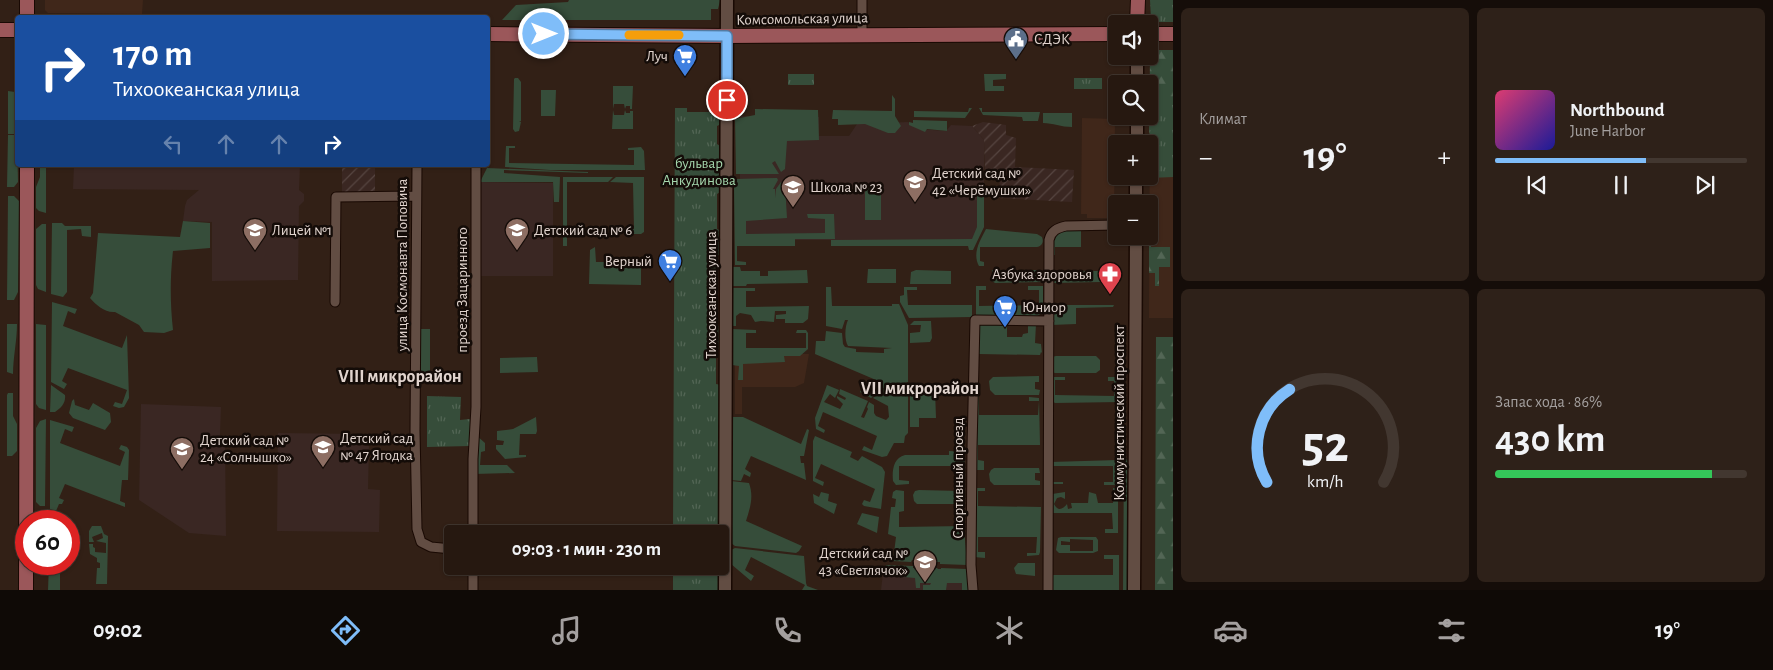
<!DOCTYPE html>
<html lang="ru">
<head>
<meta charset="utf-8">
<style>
	body { margin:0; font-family:"Alegreya Sans",sans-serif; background:#2e2119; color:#f1f3f6; height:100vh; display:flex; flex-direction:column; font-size:19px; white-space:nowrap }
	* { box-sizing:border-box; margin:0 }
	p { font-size:16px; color:#a4a09f }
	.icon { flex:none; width:28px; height:28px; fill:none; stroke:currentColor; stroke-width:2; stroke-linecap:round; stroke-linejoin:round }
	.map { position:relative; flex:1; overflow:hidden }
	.side { display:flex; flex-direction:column; gap:8px; padding:8px; background:#150d09; width:600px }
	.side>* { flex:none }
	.hud { position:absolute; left:15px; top:15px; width:475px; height:152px; border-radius:5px; box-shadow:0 1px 4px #0004,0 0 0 1px #423730; background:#1a4fa0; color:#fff; overflow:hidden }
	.controls { position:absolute; left:1108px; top:15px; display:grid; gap:10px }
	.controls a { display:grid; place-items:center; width:50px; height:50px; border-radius:5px; background:#261810; box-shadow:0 1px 4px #0004,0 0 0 1px #423730; font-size:25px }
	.speed { position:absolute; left:15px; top:510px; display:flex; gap:10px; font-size:25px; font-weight:700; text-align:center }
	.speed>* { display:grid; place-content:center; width:65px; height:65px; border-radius:50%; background:#261810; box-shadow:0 1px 4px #0004,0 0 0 1px #423730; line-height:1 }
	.speed .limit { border:8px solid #d22; background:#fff; color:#111 }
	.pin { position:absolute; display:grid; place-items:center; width:42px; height:42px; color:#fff; margin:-21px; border:2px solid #fff; border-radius:50%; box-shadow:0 1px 5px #0007 }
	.me { position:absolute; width:55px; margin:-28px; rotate:90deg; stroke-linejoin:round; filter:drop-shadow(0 0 4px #0008) }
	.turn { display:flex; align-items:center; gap:18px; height:105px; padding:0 15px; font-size:22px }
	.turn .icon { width:65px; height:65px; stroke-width:2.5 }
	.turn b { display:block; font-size:35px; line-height:42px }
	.lanes { display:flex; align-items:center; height:48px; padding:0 15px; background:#0003; justify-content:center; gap:25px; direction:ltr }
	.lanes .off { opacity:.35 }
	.big { font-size:38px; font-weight:600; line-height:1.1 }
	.side .tile { flex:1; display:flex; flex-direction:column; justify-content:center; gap:8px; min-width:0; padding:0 18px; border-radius:8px; background:#2e2119 }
	.side .dial { align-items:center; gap:0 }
	.dial svg { height:130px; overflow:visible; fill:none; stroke:#423730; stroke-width:7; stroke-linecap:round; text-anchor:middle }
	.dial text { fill:#f1f3f6; stroke:none }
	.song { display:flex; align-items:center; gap:15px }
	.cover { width:60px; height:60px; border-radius:8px; background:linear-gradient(135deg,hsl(340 70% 55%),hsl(240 70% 35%)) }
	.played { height:5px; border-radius:2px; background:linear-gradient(90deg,#7fbdf9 60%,#423730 60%) }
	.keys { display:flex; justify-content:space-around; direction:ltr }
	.heat { display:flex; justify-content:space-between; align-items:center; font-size:28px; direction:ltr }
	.charge { height:8px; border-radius:4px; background:linear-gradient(90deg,#34c759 86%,#423730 0) }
	.side .tiles { flex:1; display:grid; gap:8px; grid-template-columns:repeat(2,1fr) }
	.trip { position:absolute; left:444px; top:525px; width:285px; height:50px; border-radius:5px; background:#261810; box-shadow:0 1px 4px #0004,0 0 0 1px #423730; font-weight:600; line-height:50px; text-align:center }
	.tabs { display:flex; height:80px; justify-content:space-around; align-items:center; background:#0f0a06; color:#a4a09f }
	.tabs .icon { width:35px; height:35px }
	.tabs .on { color:#7fbdf9 }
	.tabs b { font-size:22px; color:#f1f3f6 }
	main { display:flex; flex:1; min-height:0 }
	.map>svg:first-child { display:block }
	.built { fill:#40271a }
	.industrial { fill:url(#industrial-furrows) }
	.education { fill:#3a2723 }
	.grass { fill:#364d3a; fill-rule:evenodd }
	.forest { fill:url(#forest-firs) }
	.park { fill:url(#park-tufts) }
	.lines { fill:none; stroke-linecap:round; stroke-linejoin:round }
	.street-casing { stroke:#190903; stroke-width:11 }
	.secondary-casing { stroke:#190903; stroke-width:15 }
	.primary-casing { stroke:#190903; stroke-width:16 }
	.street { stroke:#624d43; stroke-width:9 }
	.secondary { stroke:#624d43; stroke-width:12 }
	.primary { stroke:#9b575a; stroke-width:14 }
	.route-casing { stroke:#537ba2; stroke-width:12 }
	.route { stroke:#7fbdf9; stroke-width:9 }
	.slow { stroke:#f59e0b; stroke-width:9 }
	.labels { text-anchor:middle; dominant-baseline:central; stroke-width:5; stroke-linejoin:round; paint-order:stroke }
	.street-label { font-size:15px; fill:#e1d4ce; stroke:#140c08 }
	.poi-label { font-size:15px; fill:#e1d4ce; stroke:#140c08; text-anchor:start }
	.park-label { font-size:15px; fill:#a5d7ad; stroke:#140c08 }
	.quarter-label { font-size:18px; font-weight:bold; fill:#e1d4ce; stroke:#140c08 }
</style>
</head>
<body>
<main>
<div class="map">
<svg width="1173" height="590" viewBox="0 0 1173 590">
	<defs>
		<pattern id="industrial-furrows" width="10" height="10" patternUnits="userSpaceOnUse" patternTransform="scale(1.25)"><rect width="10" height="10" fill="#3a2722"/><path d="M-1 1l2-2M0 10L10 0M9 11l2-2" fill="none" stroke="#564541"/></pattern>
		<pattern id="forest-firs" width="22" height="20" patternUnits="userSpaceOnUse" patternTransform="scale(1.25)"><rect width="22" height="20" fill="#364d3a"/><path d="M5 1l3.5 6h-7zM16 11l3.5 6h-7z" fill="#536655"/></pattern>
		<pattern id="park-tufts" width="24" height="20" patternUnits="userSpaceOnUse" patternTransform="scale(1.25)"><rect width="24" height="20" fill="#364d3a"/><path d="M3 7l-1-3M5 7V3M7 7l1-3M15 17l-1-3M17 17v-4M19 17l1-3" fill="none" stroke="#536655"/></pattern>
	</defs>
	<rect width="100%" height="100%" fill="#322016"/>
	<path class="built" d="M45,0H143L142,14L48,13L45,10Z
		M1150,100L1173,101V318H1149Z
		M1082,118L1115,119L1114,218H1087V214H1081Z
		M735,354H809L804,383L795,387H742V414H735Z"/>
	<path class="industrial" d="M983,122L1006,125V135L1016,138L1015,167L1074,170L1072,202L999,198L1000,174L985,173L984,140L972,126Z
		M342,165H375V193H342Z"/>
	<path class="education" d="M740,116L819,117V136H849L857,124L908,122L919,129L946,131L951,125L972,126L984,140V227L977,240H740Z
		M74,165H300L299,190L304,194V201L299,206L298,280L212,281V222L183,221L185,206L187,200L199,190L73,189Z
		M481,182L553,183V276H481Z
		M141,404L221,407L220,435L225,439L226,536L189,533L139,500Z
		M278,433L361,434V445L369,446L368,489L380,490L379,532L277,531Z
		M883,573L969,575V590H881Z"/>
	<path class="grass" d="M569,0H720V1L718,9H711V20H502L516,5L568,2Z
		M984,74H1006V79L993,80V86H1004V91H985Z
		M515,78H518L521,82V121L519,122H521L519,131L515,132L513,129L514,79Z
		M613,86H633L632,109H630V106H626L625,109L624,104H614L613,109Z
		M541,90H556L555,116H541Z
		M8,91L15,92L17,97V134H8Z
		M892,95L895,99V116L901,126L895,133H888L865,124L838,125V119H832L833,110L892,111Z
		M969,108H972L965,118L914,117V111L968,112Z
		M979,108H982V112H1040L1038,121H1023L1022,117L983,115Z
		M755,109L818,110L819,140L787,141L785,169L781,172L775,161L772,163L779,174H736L735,119L755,115Z
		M613,110L614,115H624L625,110L626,113H630V111H633V129H612Z
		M1043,113H1072V127C1061,127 1053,123 1043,123Z
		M913,120L947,121V131L927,129L925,132L909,125V122L913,123Z
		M8,135H17L18,182L14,187H7Z
		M506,146H515V148H509V163L634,165V150H628V148L641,147L644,151L645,170H550L505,167Z
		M40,165H46V213L39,211L36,208V187L40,177Z
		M487,168L588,172V173L504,170V173L560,177L559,202H554L553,182H480Z
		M563,177H613L608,182H567V246H563Z
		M616,177H644V232L641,234H627L623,230L634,229L633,183L610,182Z
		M777,178L778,180L773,189H775L776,198V189L781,182L785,185L787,218L746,221V234L825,233V219L808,218L807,214H834L835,239H795V246H737V261L746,262V265H735L734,185L736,179Z
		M865,184H881V220H865Z
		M977,186H984V227L973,250H969L968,246H831V240L972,239L977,227Z
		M8,196H14L19,201L18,292L14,300H7Z
		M183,221L210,223V248L173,251C170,277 170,303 173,330L164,333L144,332L139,325L115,312C105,313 96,305 90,298L93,293L98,233L180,237Z
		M52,223H62L65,226H91V237L82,236L81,229L67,230V292L63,297L51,294Z
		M42,224H46V292L38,289L36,285V229Z
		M986,229L1037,234L1042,237C1044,242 1042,246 1037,247H980V261L984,262V266H979C972,253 980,241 986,229Z
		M1065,230H1081V247H1055V255H1052L1051,240L1059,232Z
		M595,247L596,262H641V285L589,284L590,250Z
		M732,267H740L741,271H760V276H768V271L807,270L808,283L747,284L746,286H732Z
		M868,269H896V283H867Z
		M916,270L951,271V284H910L911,272Z
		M992,270H1018L1019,280L1026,281V270H1041L1043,273V282L995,283L992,281Z
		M1053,271H1098L1100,273V282L1053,283Z
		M976,286H986V290H979V306L1039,305V290H1028V286H1043V311L1039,315L1035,317H976Z
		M826,287H831L832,306H892V304H899L908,325V382L884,388L871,398L860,392L861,390L870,394L876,380L815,354L816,341H825L826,331L842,333L843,344L845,347L856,349V352L884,353V349L892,348L848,346C844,339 845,326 848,320H845L842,329L826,326Z
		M904,287H917V290H907L908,305H972V317L909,318L900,302V296L904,295Z
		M733,288H755V291H746V307L809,306L808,319L803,323H785V319H776V315L786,314V311H775L774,322L761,321L755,322L751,315L740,313L736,316V326H733Z
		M52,302L77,309L75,314L68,311L63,326L122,348L127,335L129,398L124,407L119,408L113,406L115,402L122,404L127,390L68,368L62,381L67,384L64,389L51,382Z
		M1051,305H1114L1113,307L1076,308V324L1051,325Z
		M914,321H931L932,338L930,342L910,343V333L920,332L921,325H910Z
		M7,324H17C17,341 13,357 13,374L7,372Z
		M36,324L46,325V410L39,408L36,404Z
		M1007,324V337H1022L1023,334L1028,333V324H1036L1035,343L1041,344L1042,353L1041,352L1040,355L979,354L978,379H975L978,326L981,325Z
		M419,329H430V382H419Z
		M732,329L756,330V333H746V348H806V333H796L797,330H806L808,333V349L800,356H784L785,362L743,364V380H738L739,366L732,365Z
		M1056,356H1096L1100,360V370L1096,373H1055L1052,372V357Z
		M537,357L538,372L500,373V358Z
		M1039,376V382H1035V389L1040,390L1039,395H995L990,390L989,381L993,377Z
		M1054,377H1065V380H1055V395L1114,396V381H1108V377H1120V402L1055,403L1052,401Z
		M906,383H908V433L905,436L904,443H894L887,456L882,457L862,450L864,446L872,450L877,436L823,412L818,426L825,430L824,433L816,429L815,418L827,385L839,390L835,398L830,394L824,402L840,409L843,404L837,398V396L845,400L846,398L839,394L840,389L868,401L861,417L864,418L868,409L867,407L869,402L874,405V413L876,416L886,420L889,417L888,406L873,398L884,389Z
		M51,385L65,395C66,403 61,408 55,412H50Z
		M930,386L933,387L935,390L936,418H919V427H910V387Z
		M975,388H979V415H1038L1039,401H1029V397L1039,398L1040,445H978V460L984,461V470H974Z
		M8,393H13V416L17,424V451L12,456H7V395Z
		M74,399L75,405L89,410L93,403L110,413L111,422L105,430L73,418L69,413L72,401Z
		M536,417L537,431L536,434H520L519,455H526V457L505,459L496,449V445H503L504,441L497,440V431L513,429Z
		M732,417H743L801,444L807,429L809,430L804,456H800L801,463H804L806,480L751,456L745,469L751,473L750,477L744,474L741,481L731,480Z
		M46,419L45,506H40L36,502V428L40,421Z
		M50,420L74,427L72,432L65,429L60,443L120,466L125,452L119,449L121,445L127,447L129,450L128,480H122L120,501L125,503V507L65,484L59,498L64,500L62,504H59L56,511L50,509Z
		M476,435L485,443V451L481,452L480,465H507L515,473L474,474Z
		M815,436L852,452L850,457L858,461L862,456L882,467L885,472L881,509L864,506L862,504L864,500L870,502L875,489L821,464L815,478L824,482L823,486L813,481V441Z
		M949,451L964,452L965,461L959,466H899V480L909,481V484L896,485L893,481C892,471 893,458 905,455H949Z
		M1124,456L1128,461L1127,590H1123Z
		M1118,460V485H1104V482H1113V466H1053V482H1063V484H1053L1050,462Z
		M994,468H1039L1040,473H1035V480L1040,481V485H994L990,481L989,474L991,470Z
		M731,481L749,483C754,497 750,508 746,521L802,546L799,551L796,553L735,546L731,543Z
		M976,488H985V491H978V506L1041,507L1040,552L1039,555L1027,556V553H1036L1037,537H978V552H985V558L974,557Z
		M1113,488H1118V533H1105V529H1113L1112,513H1051L1052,494L1065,492V499L1061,497L1057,498L1054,504C1058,512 1063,509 1067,504L1068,509L1072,508L1071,503H1088L1089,492L1096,494L1098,503H1113Z
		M896,490L904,491V511L899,512V527L964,526L967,565L940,564V562H937L936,563L915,562V561L912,560L911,562L893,561L896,537L888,534L891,507H895L896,499L892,498L893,492Z
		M919,490L961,491L962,504H917L914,501L913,495L915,491Z
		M821,492L829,494L828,501L837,504L834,514L814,503L813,494L819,497Z
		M862,513L879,517L877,533L857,524Z
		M92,526H101L104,534L108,536L107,584H96L97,568H100V563L97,562V558L90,554L89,544H93V547L95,548V552L106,553V543L96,541L103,538L102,533L92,537L94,542H89V531Z
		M1061,537H1096L1098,540V551L1093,553H1059L1056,550L1058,538ZM1070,539L1093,540V551H1070V545H1061V541L1070,542Z
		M735,548L804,556L806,583L807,586L818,590H802L805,585L751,557L745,570L754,576L751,581L731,564V550Z
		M1104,555H1119V590H1049V575H1113V559H1104Z
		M1018,563H1035V576L1016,574L1014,568Z
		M49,564H60V590H48Z
		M886,565L913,566V568H916V566L937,568L938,569H941V568L967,569L968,573V590H962V583H947L946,590H923V585H930L931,583H920V588H916L915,578L881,575Z"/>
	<path class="forest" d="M1159,50H1173V112L1149,133L1150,58L1152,54Z
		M1149,229H1151V247H1170V267H1159V286H1155V273H1149Z
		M1156,337H1173V590H1155Z"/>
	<path class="park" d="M1150,0H1173V22H1154L1151,19Z
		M788,74H814V85H788Z
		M1074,78H1102V89H1074Z
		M1150,100L1173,101V177L1149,178Z
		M675,108H687V112H710V114H723V123L717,126V144L723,148L722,191L717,194V229L722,231V254L716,256V325L722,327V348L716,350V384L721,385L720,590H673V566H720V534H673Z
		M427,396L461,397L460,420L470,419V446L427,447Z"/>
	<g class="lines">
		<g class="street-casing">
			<path id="street" d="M862,34V0
				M417,165L415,431L417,529L421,542L431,547L452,549
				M335,302L336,197L416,196
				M473,534V459L476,407V165
				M473,566V590
				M973,590L971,565L972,448L975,320L1049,321
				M1048,590L1049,240C1051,231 1057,228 1066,226L1116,225"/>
		</g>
		<g class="secondary-casing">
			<path id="secondary" d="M1137,84V56
				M1137,144V116
				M1136,204V176
				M725,590L727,0
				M1134,590L1136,236"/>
		</g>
		<g class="primary-casing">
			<path id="primary" d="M27,18V0
				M1137,24L1138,0
				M0,30H18
				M488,34L727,36L1116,34
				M1149,34H1173
				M26,590L27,165"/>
		</g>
		<use href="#street" class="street"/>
		<use href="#secondary" class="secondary"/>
		<use href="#primary" class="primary"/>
	</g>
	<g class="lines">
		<g class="route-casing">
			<path id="route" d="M544,34L727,36V100"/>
		</g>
		<use href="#route" class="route"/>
		<path class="slow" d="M629,35H679"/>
	</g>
	<defs>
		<g id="civic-pin" transform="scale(1.25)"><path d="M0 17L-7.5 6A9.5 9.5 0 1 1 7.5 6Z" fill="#5c6f8a" stroke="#140c08"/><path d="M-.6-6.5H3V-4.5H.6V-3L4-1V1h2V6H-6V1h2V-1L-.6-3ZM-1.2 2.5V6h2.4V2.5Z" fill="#fff"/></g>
		<g id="supermarket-pin" transform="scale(1.25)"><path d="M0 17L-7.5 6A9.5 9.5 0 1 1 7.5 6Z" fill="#3f7fe0" stroke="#140c08"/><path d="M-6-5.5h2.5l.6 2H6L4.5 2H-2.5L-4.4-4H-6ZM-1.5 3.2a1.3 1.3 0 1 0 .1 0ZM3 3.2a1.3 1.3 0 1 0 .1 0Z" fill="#fff"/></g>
		<g id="school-pin" transform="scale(1.25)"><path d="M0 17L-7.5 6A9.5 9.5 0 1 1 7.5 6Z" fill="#8d6e63" stroke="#140c08"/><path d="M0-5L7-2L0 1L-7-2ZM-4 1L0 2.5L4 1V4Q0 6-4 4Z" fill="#fff"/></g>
		<g id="pharmacy-pin" transform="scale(1.25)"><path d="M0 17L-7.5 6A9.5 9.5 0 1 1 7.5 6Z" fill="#e0444e" stroke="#140c08"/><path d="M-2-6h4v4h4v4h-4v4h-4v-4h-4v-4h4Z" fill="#fff"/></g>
	</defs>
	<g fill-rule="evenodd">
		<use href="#civic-pin" x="1016" y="39"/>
		<use href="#supermarket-pin" x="685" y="56"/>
		<use href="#school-pin" x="915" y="182"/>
		<use href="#school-pin" x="793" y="187"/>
		<use href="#school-pin" x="255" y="230"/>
		<use href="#school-pin" x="517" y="230"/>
		<use href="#supermarket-pin" x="670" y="261"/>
		<use href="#pharmacy-pin" x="1110" y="274"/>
		<use href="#supermarket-pin" x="1005" y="307"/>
		<use href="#school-pin" x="323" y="447"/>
		<use href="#school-pin" x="182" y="449"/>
		<use href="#school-pin" x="925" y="562"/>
	</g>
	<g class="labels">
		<g class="street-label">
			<text transform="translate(802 19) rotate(-1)">Комсомольская улица</text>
			<text transform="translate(402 265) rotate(-90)">улица Космонавта Поповича</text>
			<text transform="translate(462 290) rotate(-90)">проезд Зацаринного</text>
			<text transform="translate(711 295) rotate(-90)">Тихоокеанская улица</text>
			<text transform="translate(1119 413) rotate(-90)">Коммунистический проспект</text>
			<text transform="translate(958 478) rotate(-90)">Спортивный проезд</text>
		</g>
		<g class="poi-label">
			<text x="1034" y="39">СДЭК</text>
			<text x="668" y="56" text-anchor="end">Луч</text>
			<text x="932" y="173">Детский сад №<tspan x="932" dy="17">42 «Черёмушки»</tspan></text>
			<text x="810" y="187">Школа № 23</text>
			<text x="272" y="230">Лицей №1</text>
			<text x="534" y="230">Детский сад № 6</text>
			<text x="652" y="261" text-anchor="end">Верный</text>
			<text x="1092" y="274" text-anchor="end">Азбука здоровья</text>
			<text x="1022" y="307">Юниор</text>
			<text x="340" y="438">Детский сад<tspan x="340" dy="17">№ 47 Ягодка</tspan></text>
			<text x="200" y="440">Детский сад №<tspan x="200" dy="17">24 «Солнышко»</tspan></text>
			<text x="908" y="553" text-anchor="end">Детский сад №<tspan x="908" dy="17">43 «Светлячок»</tspan></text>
		</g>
		<g class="park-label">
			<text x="699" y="163">бульвар<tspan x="699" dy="17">Анкудинова</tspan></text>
		</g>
		<g class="quarter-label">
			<text x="400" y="377">VIII микрорайон</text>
			<text x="920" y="389">VII микрорайон</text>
		</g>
	</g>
</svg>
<div class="controls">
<a><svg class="icon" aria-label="sound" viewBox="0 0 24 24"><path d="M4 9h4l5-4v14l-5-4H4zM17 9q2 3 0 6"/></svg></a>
<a><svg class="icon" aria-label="search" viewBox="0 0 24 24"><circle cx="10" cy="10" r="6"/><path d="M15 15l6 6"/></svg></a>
<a>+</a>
<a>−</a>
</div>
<div class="speed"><div class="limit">60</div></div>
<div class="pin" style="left:727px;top:100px;background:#d93025"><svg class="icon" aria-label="arrive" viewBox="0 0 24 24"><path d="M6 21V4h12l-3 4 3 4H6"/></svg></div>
<svg class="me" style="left:544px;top:34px" viewBox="-20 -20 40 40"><circle r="17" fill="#7fbdf9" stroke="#fff" stroke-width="3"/><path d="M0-11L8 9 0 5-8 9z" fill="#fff"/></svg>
<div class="trip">09:03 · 1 мин · 230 m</div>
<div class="hud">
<div class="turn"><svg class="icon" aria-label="right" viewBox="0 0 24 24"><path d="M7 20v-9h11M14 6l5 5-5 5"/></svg><div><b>170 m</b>Тихоокеанская улица</div></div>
<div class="lanes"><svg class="icon off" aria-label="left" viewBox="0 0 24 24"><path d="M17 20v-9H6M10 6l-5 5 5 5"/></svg><svg class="icon off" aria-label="ahead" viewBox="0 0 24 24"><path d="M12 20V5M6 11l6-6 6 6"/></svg><svg class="icon off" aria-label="ahead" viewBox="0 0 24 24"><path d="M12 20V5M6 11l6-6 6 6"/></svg><svg class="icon" aria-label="right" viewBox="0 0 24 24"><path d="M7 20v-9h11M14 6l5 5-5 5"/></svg></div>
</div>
</div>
<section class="side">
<div class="tiles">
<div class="tile"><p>Климат</p>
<div class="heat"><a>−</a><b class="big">19°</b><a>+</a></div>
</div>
<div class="tile">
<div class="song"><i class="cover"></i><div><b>Northbound</b><p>June Harbor</p></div></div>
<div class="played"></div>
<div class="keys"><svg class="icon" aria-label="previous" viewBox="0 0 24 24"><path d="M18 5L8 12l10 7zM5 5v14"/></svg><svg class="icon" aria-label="pause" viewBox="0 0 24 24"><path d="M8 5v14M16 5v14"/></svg><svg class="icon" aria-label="next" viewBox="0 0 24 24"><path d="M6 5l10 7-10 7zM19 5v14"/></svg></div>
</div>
<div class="tile dial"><svg viewBox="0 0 100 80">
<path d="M14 69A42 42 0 1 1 86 69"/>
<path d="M14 69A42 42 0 0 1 28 12" stroke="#7fbdf9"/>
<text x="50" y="56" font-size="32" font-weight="700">52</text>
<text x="50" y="72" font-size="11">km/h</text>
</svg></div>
<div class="tile"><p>Запас хода · 86%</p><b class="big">430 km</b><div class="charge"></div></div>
</div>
</section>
</main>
<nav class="tabs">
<b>09:02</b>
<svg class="icon on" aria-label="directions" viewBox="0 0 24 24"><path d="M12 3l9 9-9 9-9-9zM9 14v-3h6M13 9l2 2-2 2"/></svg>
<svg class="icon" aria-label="music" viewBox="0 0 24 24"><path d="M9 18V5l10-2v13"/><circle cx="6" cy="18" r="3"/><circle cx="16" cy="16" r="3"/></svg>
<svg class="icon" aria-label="phone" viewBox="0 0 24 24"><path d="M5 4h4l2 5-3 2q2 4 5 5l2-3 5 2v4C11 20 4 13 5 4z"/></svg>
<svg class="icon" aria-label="climate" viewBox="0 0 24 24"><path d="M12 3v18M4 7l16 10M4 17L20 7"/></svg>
<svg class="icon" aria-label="car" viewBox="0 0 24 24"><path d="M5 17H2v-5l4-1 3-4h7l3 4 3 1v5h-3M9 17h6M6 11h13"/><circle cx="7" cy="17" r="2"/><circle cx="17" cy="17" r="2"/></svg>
<svg class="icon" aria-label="filters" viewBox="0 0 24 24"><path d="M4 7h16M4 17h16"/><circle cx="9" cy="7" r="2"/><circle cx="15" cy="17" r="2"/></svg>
<b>19°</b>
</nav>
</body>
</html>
